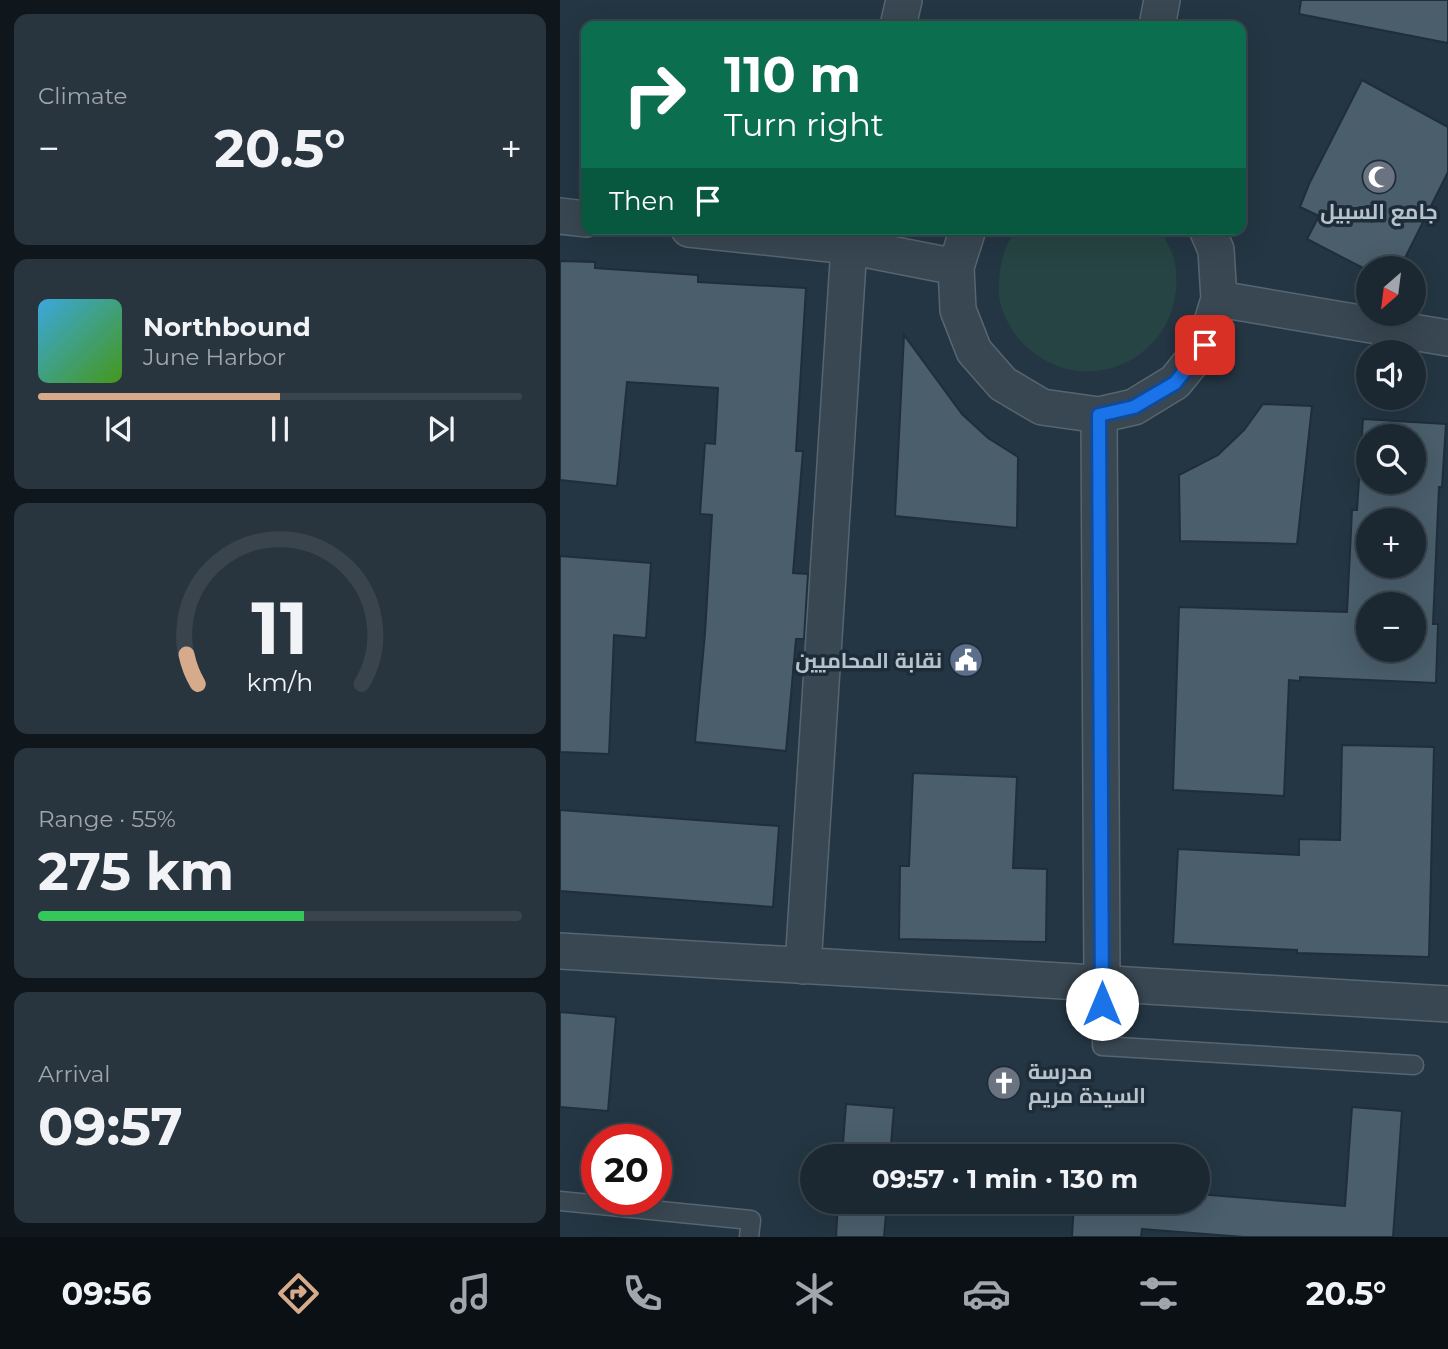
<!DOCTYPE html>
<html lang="en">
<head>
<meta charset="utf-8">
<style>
	body { margin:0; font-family:Montserrat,Cairo,sans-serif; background:#28343e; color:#f1f3f6; height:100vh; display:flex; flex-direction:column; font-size:26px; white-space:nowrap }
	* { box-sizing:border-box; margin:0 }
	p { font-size:23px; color:#a0a6ac }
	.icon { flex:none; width:38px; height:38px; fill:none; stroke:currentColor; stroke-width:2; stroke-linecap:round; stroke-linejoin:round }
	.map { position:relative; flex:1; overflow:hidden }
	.details { display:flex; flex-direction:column; gap:14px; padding:14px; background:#0f161c; width:560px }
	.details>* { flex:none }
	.guide { position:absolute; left:21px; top:21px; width:665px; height:214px; border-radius:14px; box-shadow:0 7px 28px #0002,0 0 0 2px #39444d; background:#0b6e4f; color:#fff; overflow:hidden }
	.needle { width:46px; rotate:208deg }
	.controls { position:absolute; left:796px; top:256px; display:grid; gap:14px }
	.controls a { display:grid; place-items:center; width:70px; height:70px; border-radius:50%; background:#1b2832; box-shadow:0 7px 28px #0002,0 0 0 2px #39444d; font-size:35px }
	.speed { position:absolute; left:21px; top:1124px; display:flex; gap:14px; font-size:35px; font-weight:700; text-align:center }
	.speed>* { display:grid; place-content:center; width:91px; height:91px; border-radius:50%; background:#1b2832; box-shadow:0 7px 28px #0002,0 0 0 2px #39444d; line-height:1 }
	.speed .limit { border:10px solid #d22; background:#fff; color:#111 }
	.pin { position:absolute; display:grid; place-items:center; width:60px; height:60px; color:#fff; margin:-30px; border-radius:14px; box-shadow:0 4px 10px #0006 }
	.me { position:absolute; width:77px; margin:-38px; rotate:0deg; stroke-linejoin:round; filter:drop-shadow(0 0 5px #0008) }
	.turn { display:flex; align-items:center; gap:24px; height:147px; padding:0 28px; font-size:32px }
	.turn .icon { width:91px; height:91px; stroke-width:2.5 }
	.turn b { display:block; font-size:49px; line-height:60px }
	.then { display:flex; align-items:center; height:66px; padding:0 28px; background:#0003; gap:14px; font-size:26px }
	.big { font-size:52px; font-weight:700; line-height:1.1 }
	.details .tile { flex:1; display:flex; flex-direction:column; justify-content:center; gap:10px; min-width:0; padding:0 24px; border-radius:14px; background:#28343e }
	.details .dial { align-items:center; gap:0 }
	.dial svg { height:182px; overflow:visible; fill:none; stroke:#39444d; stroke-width:7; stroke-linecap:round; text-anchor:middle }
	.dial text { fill:#f1f3f6; stroke:none }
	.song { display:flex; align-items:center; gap:21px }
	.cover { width:84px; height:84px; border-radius:10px; background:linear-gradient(135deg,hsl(200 70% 55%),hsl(100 70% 35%)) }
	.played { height:7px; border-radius:4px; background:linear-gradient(90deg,#d6ab8b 50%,#39444d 50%) }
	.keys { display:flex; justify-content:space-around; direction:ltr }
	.heat { display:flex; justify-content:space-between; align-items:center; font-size:38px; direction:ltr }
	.charge { height:10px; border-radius:5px; background:linear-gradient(90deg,#34c759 55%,#39444d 0) }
	.trip { position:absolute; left:240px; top:1144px; width:410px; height:70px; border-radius:35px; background:#1b2832; box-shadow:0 7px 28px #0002,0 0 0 2px #39444d; font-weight:700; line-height:70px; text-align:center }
	.tab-bar { display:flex; height:112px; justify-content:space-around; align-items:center; background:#0b1014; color:#a0a6ac }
	.tab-bar .icon { width:49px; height:49px }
	.tab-bar .active { color:#d6ab8b }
	.tab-bar b { font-size:32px; color:#f1f3f6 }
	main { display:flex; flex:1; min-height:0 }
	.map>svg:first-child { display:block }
	.green { fill:#264443 }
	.building { fill:#4a5e6b; stroke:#1f2e3a; stroke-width:2; fill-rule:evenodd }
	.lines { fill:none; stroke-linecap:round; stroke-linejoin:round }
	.service-casing { stroke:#576570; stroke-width:21 }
	.minor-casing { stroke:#576570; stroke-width:38 }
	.service { stroke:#394752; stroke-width:18 }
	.minor { stroke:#394752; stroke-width:35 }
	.route-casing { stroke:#114b97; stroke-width:18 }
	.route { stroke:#1a73e8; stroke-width:12 }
	.labels { text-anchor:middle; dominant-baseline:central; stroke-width:7; stroke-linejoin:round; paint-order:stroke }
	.poi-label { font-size:21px; font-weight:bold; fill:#b6c2cc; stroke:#1d2c38 }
</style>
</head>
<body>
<main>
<section class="details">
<div class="tile"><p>Climate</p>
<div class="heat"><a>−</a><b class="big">20.5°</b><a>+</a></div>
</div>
<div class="tile">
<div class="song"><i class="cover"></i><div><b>Northbound</b><p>June Harbor</p></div></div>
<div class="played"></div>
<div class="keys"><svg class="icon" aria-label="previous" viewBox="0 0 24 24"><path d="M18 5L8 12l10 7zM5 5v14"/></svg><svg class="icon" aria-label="pause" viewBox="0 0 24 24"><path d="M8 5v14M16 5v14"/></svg><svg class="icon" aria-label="next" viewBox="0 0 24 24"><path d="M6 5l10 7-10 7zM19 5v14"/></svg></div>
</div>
<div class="tile dial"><svg viewBox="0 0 100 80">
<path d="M14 69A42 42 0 1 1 86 69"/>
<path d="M14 69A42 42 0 0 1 9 56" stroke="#d6ab8b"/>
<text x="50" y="56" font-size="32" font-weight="700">11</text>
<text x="50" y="72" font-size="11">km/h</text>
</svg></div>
<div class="tile"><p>Range · 55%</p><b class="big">275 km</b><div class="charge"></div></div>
<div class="tile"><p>Arrival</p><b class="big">09:57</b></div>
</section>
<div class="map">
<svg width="888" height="1237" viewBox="0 0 888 1237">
	<rect width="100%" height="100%" fill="#243643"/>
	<path class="green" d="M457,229H600C605,239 613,252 615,263C630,357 521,410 458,338C449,326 440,310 439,295C438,272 442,247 457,229Z"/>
	<path class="building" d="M741,0H888V43L739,14Z
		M802,80L888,127V172L840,268H803L747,239L759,216L740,207L750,182Z
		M0,261L35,262V268L138,275V282L246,288L236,451H243L233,573L248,574L244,639H236L226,751L135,742L145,633L152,515L140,514L145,443L155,444L158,388L67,382L57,486L0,480Z
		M344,335L402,414L428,438L458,457L457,528L335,516Z
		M703,404L752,406L737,544L620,541L619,475L658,455L684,430Z
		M803,419L886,424L882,487H879L873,624H878L876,683L740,677V681L729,680L724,796L613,790L619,607L787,612L792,510H797ZM808,436H854V481H808ZM808,520H854V565H808ZM808,604H854V649H808Z
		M0,556L91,563L86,638L54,635L49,754L0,752Z
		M782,745L874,747L869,957L737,953V950L613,944L618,849L739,855V839L780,840Z
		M353,773L457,777L453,868L487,869L486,942L339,939L340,866H349Z
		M0,810L219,826L213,907L0,891Z
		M0,1012L56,1017L48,1111L0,1107Z
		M286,1104L334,1108L330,1157H282Z
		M792,1107L842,1111L833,1237H684L582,1229L581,1237H512L514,1202H637V1194L785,1206Z
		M278,1202H327L324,1237H276Z"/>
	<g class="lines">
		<g class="service-casing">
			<path id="service" d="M542,983V1046L854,1065
				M0,1201L191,1220L189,1237"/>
		</g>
		<g class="minor-casing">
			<path id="minor" d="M338,26L344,0
				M597,26L602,0
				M0,216L26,219
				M129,229L289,246L396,267
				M408,229L396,267L398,310L414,351L443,384L482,407L539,415L574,407L615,382L645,345L659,299L656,250L647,229
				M659,299L888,338
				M539,415L542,983
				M0,951L888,1004
				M243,966L289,246L293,229"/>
		</g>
		<use href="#service" class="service"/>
		<use href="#minor" class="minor"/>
	</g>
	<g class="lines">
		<g class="route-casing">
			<path id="route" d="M542,1004L539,415L574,407L615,383L645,345"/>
		</g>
		<use href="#route" class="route"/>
	</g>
	<defs>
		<g id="mosque-disc" transform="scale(1.75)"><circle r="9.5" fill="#6b7280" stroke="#1d2c38"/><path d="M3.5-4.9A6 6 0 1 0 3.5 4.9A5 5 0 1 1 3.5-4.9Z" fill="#fff"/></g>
		<g id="civic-disc" transform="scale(1.75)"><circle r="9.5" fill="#5c6f8a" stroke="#1d2c38"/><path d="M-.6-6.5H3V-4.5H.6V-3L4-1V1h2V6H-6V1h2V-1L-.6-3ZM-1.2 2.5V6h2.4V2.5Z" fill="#fff"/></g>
		<g id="church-disc" transform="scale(1.75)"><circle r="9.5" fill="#6b7280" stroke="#1d2c38"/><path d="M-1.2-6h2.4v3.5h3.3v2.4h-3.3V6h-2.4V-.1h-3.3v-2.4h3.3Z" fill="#fff"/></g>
	</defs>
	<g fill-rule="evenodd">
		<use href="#mosque-disc" x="819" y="177"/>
		<use href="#civic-disc" x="406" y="660"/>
		<use href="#church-disc" x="444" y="1083"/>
	</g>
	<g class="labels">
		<g class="poi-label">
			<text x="819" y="211">جامع السبيل</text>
			<text x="382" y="660" text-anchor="end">نقابة المحاميين</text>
			<text x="468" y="1071" text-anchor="start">مدرسة<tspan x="468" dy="24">السيدة مريم</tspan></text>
		</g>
	</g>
</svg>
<div class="controls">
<a><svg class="needle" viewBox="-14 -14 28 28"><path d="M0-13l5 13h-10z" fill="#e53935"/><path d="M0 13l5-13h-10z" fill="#a0a6ac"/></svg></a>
<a><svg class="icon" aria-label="sound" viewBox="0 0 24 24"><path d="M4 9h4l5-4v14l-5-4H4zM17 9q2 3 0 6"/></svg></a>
<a><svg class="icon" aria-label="search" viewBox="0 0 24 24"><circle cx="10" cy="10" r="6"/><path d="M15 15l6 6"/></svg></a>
<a>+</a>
<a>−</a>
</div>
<div class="speed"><div class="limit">20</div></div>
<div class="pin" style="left:645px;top:345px;background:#d93025"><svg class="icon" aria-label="arrive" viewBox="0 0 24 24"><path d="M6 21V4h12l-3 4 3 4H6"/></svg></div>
<svg class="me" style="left:542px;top:1004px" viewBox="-20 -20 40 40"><circle r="19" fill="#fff"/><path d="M0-13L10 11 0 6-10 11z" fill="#1a73e8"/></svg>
<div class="trip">09:57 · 1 min · 130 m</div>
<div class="guide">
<div class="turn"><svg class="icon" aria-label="right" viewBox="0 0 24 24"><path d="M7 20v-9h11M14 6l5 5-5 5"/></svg><div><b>110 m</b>Turn right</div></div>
<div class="then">Then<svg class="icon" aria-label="arrive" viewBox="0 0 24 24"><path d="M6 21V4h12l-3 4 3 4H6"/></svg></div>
</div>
</div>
</main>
<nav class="tab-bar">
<b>09:56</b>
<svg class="icon active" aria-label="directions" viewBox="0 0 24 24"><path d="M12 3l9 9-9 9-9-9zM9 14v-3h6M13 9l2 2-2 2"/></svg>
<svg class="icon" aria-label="music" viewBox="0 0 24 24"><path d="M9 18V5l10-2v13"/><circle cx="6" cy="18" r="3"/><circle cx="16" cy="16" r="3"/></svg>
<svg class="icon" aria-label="phone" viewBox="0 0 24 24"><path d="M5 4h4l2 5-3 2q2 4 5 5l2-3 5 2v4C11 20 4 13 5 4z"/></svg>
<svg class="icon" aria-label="climate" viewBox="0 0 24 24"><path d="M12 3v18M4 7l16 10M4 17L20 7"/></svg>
<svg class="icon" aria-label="car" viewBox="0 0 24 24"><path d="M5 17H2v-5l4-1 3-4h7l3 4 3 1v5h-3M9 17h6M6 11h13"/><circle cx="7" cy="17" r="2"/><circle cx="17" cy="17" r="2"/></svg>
<svg class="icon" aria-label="filters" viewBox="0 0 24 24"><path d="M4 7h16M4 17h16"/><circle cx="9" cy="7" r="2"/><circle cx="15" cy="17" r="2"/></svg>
<b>20.5°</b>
</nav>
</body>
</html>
